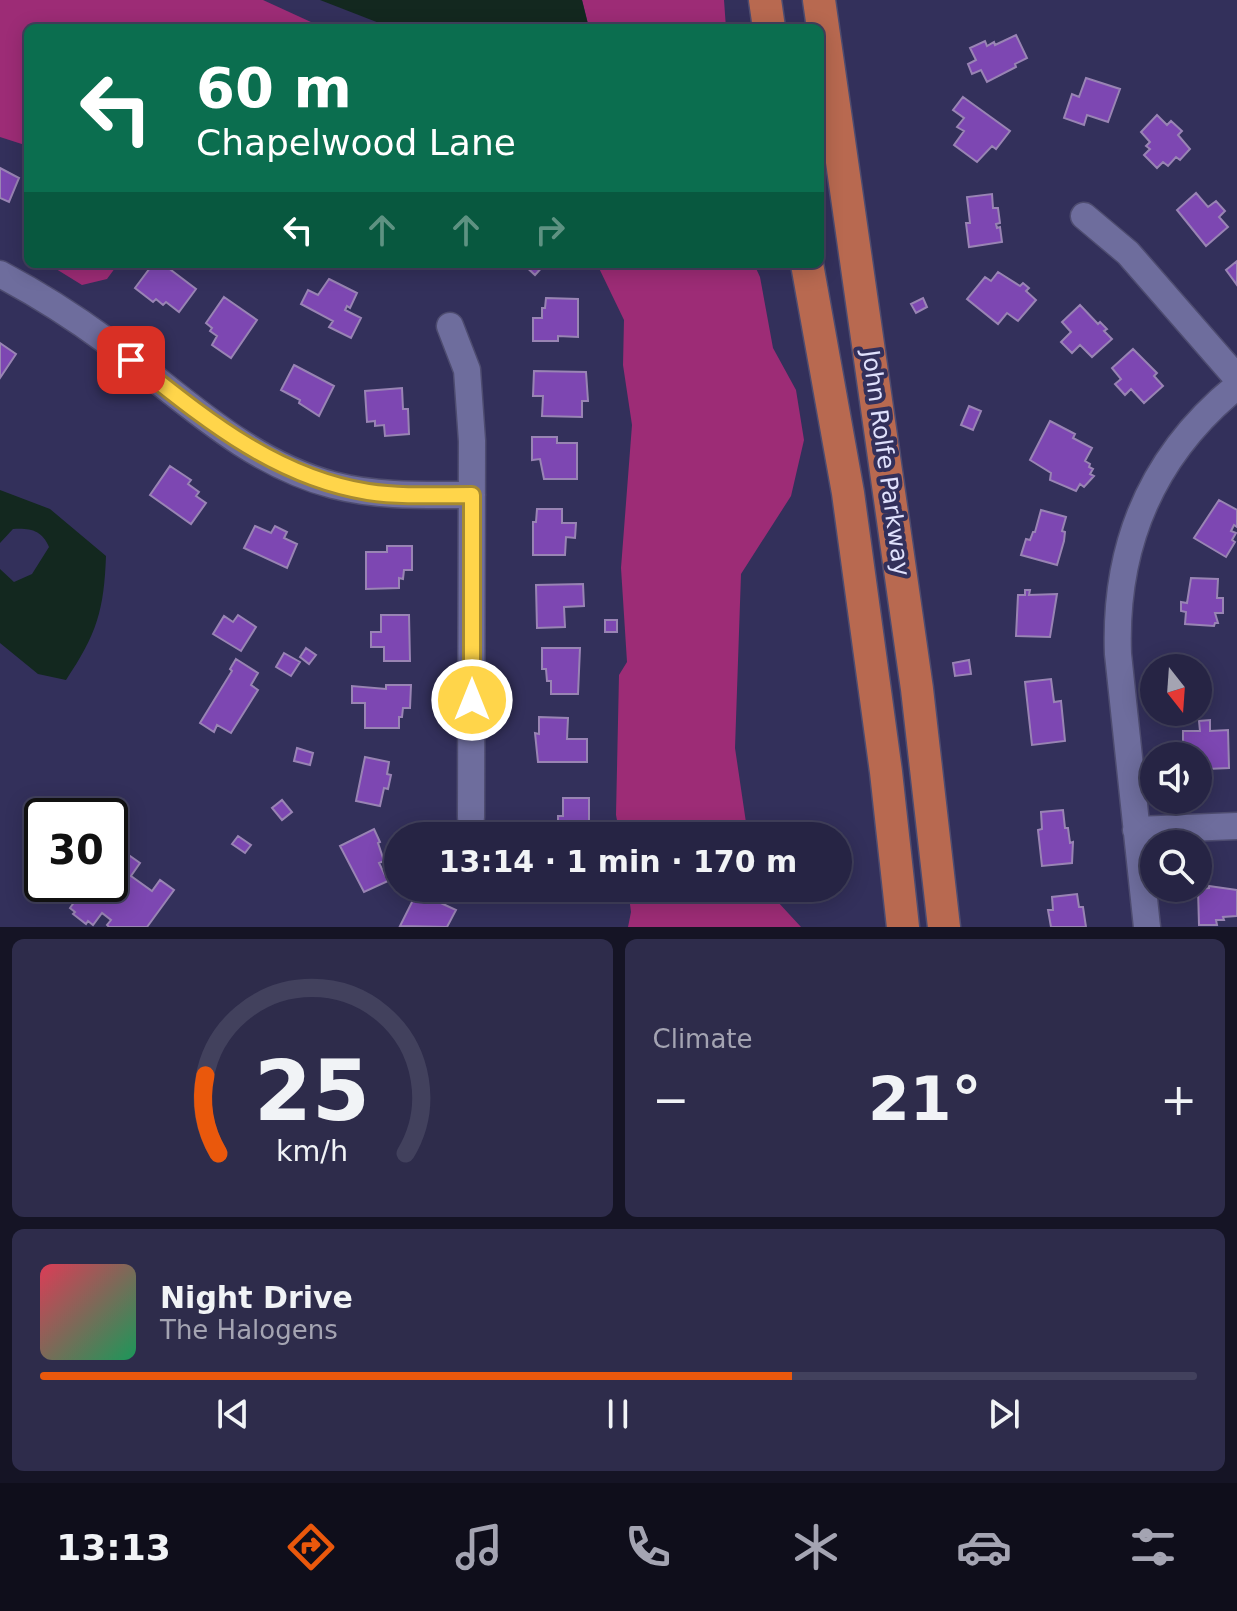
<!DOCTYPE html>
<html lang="en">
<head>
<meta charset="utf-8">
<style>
	body { margin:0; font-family:"DejaVu Sans",sans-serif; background:#2e2c4b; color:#f1f3f6; height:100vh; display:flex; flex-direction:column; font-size:30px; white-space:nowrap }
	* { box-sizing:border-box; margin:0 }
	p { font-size:26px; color:#a4a4b2 }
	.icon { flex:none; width:44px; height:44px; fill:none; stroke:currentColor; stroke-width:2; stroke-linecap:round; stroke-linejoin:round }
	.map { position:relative; height:927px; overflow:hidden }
	.side { display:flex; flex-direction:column; gap:12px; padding:12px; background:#151425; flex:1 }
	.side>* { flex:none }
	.guide { position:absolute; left:24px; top:24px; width:800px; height:244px; border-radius:12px; box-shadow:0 4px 20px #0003,0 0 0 2px #42415d; background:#0b6e4f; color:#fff; overflow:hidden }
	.needle { width:52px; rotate:163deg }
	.buttons { position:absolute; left:1140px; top:654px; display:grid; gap:16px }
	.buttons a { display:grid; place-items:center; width:72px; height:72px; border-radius:50%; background:#262444; box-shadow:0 4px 20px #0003,0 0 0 2px #42415d; font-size:40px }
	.speed { position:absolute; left:24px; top:798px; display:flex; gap:16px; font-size:40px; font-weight:700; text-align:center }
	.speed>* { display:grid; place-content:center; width:104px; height:104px; border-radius:50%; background:#262444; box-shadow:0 4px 20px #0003,0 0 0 2px #42415d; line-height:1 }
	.speed .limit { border:4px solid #111; border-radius:12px; background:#fff; color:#111 }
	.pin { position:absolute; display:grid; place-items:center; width:68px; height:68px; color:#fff; margin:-34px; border-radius:16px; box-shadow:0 4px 12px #0006 }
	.me { position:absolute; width:88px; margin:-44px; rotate:0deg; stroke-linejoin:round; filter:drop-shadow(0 0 6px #0008) }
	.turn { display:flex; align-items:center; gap:28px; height:168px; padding:0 40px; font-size:36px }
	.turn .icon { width:104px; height:104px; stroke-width:2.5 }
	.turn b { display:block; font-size:56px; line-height:68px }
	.lanes { display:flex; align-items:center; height:76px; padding:0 40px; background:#0003; justify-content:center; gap:40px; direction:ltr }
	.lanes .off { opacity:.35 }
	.big { font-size:60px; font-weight:600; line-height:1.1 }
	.side .tile { flex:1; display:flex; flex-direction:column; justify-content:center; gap:12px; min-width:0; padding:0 28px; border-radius:12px; background:#2e2c4b }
	.side .dial { align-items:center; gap:0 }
	.dial svg { height:208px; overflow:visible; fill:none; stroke:#42415d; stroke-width:7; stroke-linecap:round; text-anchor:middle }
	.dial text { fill:#f1f3f6; stroke:none }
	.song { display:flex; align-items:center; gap:24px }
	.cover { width:96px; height:96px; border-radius:12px; background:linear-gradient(135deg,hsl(350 70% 55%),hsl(150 70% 35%)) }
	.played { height:8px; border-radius:4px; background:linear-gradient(90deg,#ea580c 65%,#42415d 65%) }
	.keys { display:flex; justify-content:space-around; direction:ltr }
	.heat { display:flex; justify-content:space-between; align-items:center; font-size:44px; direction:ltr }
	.side .tiles { flex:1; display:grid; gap:12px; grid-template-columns:1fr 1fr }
	.tile:last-child { grid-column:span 2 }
	.trip { position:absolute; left:384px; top:822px; width:468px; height:80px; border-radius:40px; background:#262444; box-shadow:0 4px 20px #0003,0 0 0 2px #42415d; font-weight:600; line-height:80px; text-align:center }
	.menu { display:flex; height:128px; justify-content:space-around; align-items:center; background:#0f0e1b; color:#a4a4b2 }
	.menu .icon { width:56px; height:56px }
	.menu .current { color:#ea580c }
	.menu b { font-size:36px; color:#f1f3f6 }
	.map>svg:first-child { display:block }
	.forest { fill:#9d2c76 }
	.water { fill:#13281f }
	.building { fill:#7d47b2; stroke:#9984b4; stroke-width:2 }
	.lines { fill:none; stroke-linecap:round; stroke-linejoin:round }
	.minor-casing { stroke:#4e4c70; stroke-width:29 }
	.major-casing { stroke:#4e4c70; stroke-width:35 }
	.minor { stroke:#6e6d9d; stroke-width:26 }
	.major { stroke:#b86950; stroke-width:32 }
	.route-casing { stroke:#a68a30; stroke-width:20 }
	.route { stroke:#ffd54a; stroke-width:14 }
	.labels { text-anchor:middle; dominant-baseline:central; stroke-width:8; stroke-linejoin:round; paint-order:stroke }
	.street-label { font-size:24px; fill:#e0e1fc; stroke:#33305b }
</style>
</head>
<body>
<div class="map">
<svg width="1237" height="927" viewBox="0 0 1237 927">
	<rect width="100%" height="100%" fill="#33305b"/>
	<path class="forest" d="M0,0H263L324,28H28V146L0,137Z
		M582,0H724L726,28H589Z
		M48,264H118L107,279L82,285Z
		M597,264H754L760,277L773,348L796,390L804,440L791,496L741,574L735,748L748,836H620L616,815L619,675L627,662L621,568L632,425L623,365L624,320Z
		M628,888H765L801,927H628L631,912Z"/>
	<path class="water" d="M320,0H582L589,28H392Z
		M0,490L50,509L106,556C104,610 97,634 66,680L38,674L0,643V569L14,582L32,574L49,547C42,530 30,528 13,529L0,543Z"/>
	<path class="building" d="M1016,35L1027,58L1015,64L1016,67L987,82L981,70L972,74L968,64L976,60L970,48L985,41L987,46L994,42L995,45Z
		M1086,78L1120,89L1108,122L1087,115L1084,125L1064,118L1072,94L1079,97Z
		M963,97L1010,131L996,149L992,146L977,162L954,145L964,131L957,127L964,118L953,110Z
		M1157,115L1167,125L1171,121L1182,131L1178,135L1190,149L1180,160L1176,157L1168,166L1163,162L1157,168L1144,155L1150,149L1146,146L1150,142L1141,132Z
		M0,168L19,178L9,202L0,198Z
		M1196,193L1208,207L1216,201L1225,211L1219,217L1228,227L1206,246L1177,210Z
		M992,194L993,208H998L1000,223L996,224L997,228L1000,227L1002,242L969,247L966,223H970L967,197Z
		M1237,261V285L1226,270Z
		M153,264H163L196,289L179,312L166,302L163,305L156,299L153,302L135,288Z
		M523,264H545L535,275Z
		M998,272L1020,286L1023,283L1029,288L1026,291L1036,300L1018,321L1007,313L998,324L967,299L985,277L991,281Z
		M329,279L357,293L350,308L347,306L345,310L361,318L351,338L329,327L333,321L301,304L308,290L318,295Z
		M224,297L257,320L231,358L212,345L217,336L210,331L212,328L206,323Z
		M546,298L578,299V337L558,336V341H533V318H542V308H545Z
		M923,298L927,307L916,313L911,304Z
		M1080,305L1098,324L1100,322L1107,329L1104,331L1112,339L1092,357L1080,345L1072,353L1061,342L1071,332L1062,322Z
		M0,343L16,354L0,378Z
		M1133,349L1157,373L1154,376L1163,386L1144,403L1131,389L1125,395L1115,384L1121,379L1112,368Z
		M294,365L334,386L319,416L299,403L300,400L281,390Z
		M534,371L586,372L588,401H582V417L542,416L543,396H533Z
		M402,388L403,409H408L409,434L385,436L384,425L375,426V421L367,422L365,391Z
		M969,406L981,411L973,430L961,425Z
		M1050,421L1075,434L1073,438L1092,448L1085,461L1090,464L1089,467L1093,469L1090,474L1094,476L1084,487L1080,484L1076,491L1050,480L1051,473L1030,460Z
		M532,437H557V443H577V479H544L540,459L532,460Z
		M170,466L191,480L188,484L199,492L196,496L206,503L191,524L150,495Z
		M1219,500L1237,510V527L1234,525L1231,531L1236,533L1232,540L1235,542L1226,557L1194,538Z
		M537,509H562V523H576L575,538L566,537L565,555H533V522H536Z
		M1041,510L1066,517L1062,531L1065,532L1064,541L1057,565L1021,555L1026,539L1030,540L1033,532H1035Z
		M255,526L271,533L275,526L287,532L284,538L297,544L287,568L244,548Z
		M387,546H412V570H404L403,579L399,578V588L366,589V552H387Z
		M1191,578L1218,579L1217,598H1223V613H1215L1218,623H1215L1214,626L1185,624L1186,612L1181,611V602L1187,603Z
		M583,584L584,606L564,607L565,627L537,628L536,585Z
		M1025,590H1030L1029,595L1057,594L1050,637L1016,636L1018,595H1025Z
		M238,615L256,627L241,651L213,634L224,616L233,622Z
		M381,615H409L410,661H384V647H371V632H381Z
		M605,620H617V632H605Z
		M306,648L316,655L309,664L300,657Z
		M542,648H580L578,694H551V681H547L546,669H542Z
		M284,653L300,662L291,676L276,667Z
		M236,659L258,673L251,685L258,690L231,733L217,725L214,732L200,723L232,671L230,669Z
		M969,660L971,674L955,676L953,663Z
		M1051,679L1054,702L1061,701L1065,741L1032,745L1025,682Z
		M386,685H411L410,708H403L402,717H399V728H365V703H352V686L386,689Z
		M539,717L568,718L567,739H587V762H538L535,733L539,734Z
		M1210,720V731L1228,730L1229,768L1207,769V760H1199L1198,763V756H1183V731H1200L1199,721Z
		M297,748L313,753L310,765L294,761Z
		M365,757L389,762L387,774L391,775L388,789L384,788L380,806L356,801Z
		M563,798H589V836H564V829H558V816H563Z
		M282,800L292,812L282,820L272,808Z
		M1063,810L1065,828H1068L1070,843L1073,842L1072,863L1042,866L1038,830L1042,829L1041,812Z
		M374,829L380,842L378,843L384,861L379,863L388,881L364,892L340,846Z
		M238,836L251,845L245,853L232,844Z
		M123,851L140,863L131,876L152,891L160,880L174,890L147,927H109L107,925L111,920L102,913L93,925L88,921L86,924L73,914L75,912L70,908L82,891L80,884H110V861L114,864Z
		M1209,886L1237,890V916L1223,917L1224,920H1216L1217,925H1199L1198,889L1209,888Z
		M417,892L456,910L447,927L400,926Z
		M1077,894L1079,907H1083L1086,927H1051L1048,910H1053L1052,897Z"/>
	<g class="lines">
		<g class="minor-casing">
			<path id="minor" d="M1084,216L1128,253L1237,378
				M0,274C38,294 74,317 108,342C179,394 245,462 333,485C379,497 425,495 472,495
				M450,326L467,370L472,441L471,817
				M1136,830L1237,826
				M1147,927L1118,654C1114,546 1152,455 1237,386"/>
		</g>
		<g class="major-casing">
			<path id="major" d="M765,0L769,28
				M819,0L917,689L944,927
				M807,264L848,493L886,772L903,927"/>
		</g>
		<use href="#minor" class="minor"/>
		<use href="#major" class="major"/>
	</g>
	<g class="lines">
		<g class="route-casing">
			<path id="route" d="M131,360C203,417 274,477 368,492C402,497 437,495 472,495V700"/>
		</g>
		<use href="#route" class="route"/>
	</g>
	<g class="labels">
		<g class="street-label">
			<text transform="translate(886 463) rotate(82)">John Rolfe Parkway</text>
		</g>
	</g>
</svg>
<div class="buttons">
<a><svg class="needle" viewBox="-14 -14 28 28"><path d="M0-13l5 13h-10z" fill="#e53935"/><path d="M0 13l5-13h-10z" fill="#a4a4b2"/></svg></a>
<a><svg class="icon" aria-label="sound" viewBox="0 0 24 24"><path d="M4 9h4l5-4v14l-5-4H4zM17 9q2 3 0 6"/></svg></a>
<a><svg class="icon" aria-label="search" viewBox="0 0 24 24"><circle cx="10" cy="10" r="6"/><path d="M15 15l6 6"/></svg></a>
</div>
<div class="speed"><div class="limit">30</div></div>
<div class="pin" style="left:131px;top:360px;background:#d93025"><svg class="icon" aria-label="arrive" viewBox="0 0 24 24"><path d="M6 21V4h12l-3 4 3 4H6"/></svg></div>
<svg class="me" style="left:472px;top:700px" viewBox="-20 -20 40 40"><circle r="17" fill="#ffd54a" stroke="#fff" stroke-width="3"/><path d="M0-11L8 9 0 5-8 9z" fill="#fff"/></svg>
<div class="trip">13:14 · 1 min · 170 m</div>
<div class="guide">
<div class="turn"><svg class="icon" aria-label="left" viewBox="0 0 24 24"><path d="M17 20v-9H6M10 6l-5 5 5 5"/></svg><div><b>60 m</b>Chapelwood Lane</div></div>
<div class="lanes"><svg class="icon" aria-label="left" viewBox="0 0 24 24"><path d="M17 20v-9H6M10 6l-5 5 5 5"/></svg><svg class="icon off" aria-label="ahead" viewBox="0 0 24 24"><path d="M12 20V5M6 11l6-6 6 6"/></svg><svg class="icon off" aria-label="ahead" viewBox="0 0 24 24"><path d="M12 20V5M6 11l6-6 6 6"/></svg><svg class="icon off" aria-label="right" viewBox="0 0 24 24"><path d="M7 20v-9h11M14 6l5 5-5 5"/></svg></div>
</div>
</div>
<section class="side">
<div class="tiles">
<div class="tile dial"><svg viewBox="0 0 100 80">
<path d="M14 69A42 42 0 1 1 86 69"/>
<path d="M14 69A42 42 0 0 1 9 39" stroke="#ea580c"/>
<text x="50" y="56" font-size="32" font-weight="700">25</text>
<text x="50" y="72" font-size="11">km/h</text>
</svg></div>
<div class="tile"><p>Climate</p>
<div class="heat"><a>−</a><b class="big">21°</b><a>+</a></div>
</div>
<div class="tile">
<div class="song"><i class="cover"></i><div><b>Night Drive</b><p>The Halogens</p></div></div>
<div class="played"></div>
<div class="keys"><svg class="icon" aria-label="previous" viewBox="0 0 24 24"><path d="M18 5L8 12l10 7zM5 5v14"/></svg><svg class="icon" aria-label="pause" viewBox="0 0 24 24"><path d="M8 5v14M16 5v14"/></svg><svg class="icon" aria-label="next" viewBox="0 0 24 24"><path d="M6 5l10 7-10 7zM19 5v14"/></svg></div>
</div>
</div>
</section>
<nav class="menu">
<b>13:13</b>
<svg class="icon current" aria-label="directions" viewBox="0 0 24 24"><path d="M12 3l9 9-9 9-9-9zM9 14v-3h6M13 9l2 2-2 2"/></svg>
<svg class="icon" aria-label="music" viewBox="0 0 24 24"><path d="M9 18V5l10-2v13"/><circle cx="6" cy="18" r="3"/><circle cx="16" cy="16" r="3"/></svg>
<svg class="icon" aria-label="phone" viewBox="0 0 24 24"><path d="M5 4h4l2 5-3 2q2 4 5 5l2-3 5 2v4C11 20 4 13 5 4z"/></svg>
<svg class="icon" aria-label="climate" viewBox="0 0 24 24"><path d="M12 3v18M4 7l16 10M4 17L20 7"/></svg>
<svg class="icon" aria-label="car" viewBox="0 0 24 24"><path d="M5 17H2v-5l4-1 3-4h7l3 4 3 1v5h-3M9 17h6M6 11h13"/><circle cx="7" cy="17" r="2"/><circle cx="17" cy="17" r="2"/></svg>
<svg class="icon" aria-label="filters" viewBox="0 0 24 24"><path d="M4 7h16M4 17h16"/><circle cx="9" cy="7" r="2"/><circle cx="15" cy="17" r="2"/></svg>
</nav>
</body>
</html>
